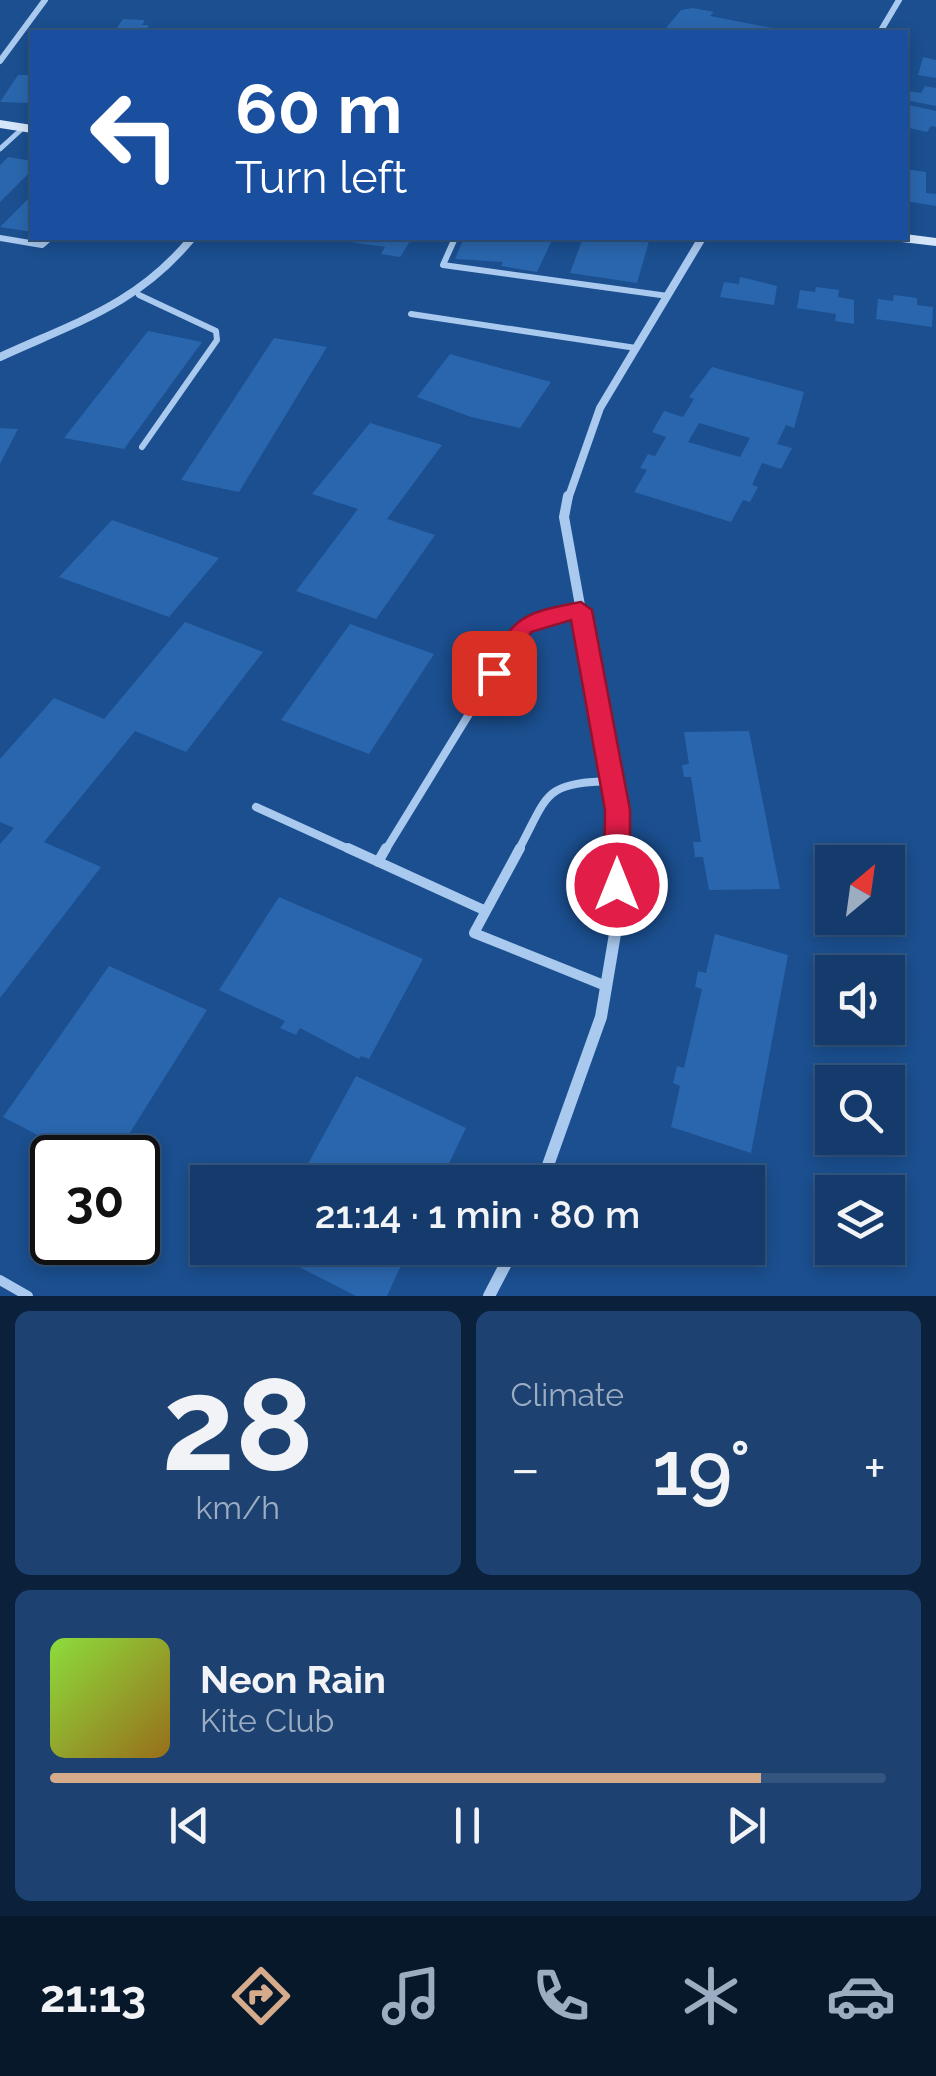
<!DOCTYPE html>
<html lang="en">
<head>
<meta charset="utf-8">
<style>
	body { margin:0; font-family:Raleway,sans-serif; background:#1d4271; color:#f1f3f6; height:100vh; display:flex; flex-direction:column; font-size:38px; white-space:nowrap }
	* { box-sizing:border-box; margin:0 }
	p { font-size:32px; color:#9dadc1 }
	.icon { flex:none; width:55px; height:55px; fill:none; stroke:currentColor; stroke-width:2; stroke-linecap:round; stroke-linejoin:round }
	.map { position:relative; height:1296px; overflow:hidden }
	.details { display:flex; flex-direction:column; gap:15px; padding:15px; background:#0b203b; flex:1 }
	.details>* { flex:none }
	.top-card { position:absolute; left:30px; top:30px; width:878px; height:210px; border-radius:0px; box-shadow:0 5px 15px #0003,0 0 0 2px #33557e; background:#1a4fa0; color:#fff; overflow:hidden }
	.needle { width:65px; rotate:29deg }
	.tools { position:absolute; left:815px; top:845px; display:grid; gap:20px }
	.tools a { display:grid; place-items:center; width:90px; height:90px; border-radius:0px; background:#143b6b; box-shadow:0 5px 15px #0003,0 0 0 2px #33557e; font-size:50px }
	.speed { position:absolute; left:30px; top:1135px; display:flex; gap:20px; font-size:50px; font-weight:700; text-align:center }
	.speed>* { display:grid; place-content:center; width:130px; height:130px; border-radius:50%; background:#143b6b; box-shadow:0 5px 15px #0003,0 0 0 2px #33557e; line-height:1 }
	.speed .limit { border:5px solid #111; border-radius:15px; background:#fff; color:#111 }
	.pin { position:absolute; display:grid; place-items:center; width:85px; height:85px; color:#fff; margin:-42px; border-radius:20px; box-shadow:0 5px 15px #0006 }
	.me { position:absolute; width:110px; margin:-55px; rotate:0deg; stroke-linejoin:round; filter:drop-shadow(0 0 8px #0008) }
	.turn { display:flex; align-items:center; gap:35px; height:210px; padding:0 40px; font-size:45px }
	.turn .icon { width:130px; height:130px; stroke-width:2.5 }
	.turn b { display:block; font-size:70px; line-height:85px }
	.big { font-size:75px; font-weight:600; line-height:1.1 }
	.details .tile { flex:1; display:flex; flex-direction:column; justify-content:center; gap:15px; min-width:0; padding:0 35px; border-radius:15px; background:#1d4271 }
	.details .dial { align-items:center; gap:0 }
	.dial b { font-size:130px; line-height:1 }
	.song { display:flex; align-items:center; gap:30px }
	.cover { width:120px; height:120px; border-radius:15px; background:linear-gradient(135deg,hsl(90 70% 55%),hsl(40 70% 35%)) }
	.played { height:10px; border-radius:5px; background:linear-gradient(90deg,#d6ab8b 85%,#33557e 85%) }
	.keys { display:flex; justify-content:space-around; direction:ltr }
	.heat { display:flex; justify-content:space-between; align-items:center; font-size:55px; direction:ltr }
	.details .tiles { flex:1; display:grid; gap:15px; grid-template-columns:1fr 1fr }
	.tile:last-child { grid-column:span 2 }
	.trip { position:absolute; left:190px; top:1165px; width:575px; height:100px; border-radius:0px; background:#143b6b; box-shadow:0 5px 15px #0003,0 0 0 2px #33557e; font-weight:600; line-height:100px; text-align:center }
	.dock { display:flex; height:160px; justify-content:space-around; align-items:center; background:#08182b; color:#9dadc1 }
	.dock .icon { width:70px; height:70px }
	.dock .active { color:#d6ab8b }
	.dock b { font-size:45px; color:#f1f3f6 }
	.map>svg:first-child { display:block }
	.building { fill:#2a66ad; fill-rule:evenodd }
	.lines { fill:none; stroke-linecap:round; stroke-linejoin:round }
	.lane-far3 { stroke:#a9c9ee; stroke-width:5 }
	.lane-far2 { stroke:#a9c9ee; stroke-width:6 }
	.lane-far1 { stroke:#a9c9ee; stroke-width:8 }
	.lane { stroke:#a9c9ee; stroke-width:10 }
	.street-far3 { stroke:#a9c9ee; stroke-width:6 }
	.street-far2 { stroke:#a9c9ee; stroke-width:8 }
	.street-far1 { stroke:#a9c9ee; stroke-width:10 }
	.street { stroke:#a9c9ee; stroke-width:12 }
	.secondary { fill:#d6e6fa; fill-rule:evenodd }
	.route { fill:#e11d48; stroke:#92132f; stroke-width:2.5 }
</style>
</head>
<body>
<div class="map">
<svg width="936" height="1296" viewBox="0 0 936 1296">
	<rect width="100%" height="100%" fill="#1b4f8f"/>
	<path class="building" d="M693,8L714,12L710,16L777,29L774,32H671L673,30L666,28L681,10Z
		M123,19L145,20L142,25H149L147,29L117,28Z
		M923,57L936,60V78L918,75Z
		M18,75H32V99L30,103L0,102Z
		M925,86L936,88V106L905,100L908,91L921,93Z
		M909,105L936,111V127L931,126L927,132L905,127Z
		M8,157L32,161V170L0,202V165Z
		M905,169L926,172V193L936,194V206L905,201Z
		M32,195V232L0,227Z
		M354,238H412L400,257L381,254L385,247L351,242Z
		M464,238H553L537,272L501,266L503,262L455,259Z
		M583,238L649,241L637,283L570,273Z
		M740,277L777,286L774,305L720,297L724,282L739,284Z
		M816,287L839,290L838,297L854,300V324L835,321L836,314L797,308L800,290L815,292Z
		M894,295L917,298V305L933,307L932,327L876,319L878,299L893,301Z
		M148,331L202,342L124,449L64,438Z
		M274,338L327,347L239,492L181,480Z
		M450,354L551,382L520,428L471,417L417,397Z
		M712,367L804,392L794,428L786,425L777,444L792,448L781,469L762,463L752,485L758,487L750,502L743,500L731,522L634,492L647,470L640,468L648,454L655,456L666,437L652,432L664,411L683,417L694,399L689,397ZM699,423L750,438L740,457L688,442Z
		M370,423L442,445L387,519L435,535L376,619L296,591L358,509L312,494Z
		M0,428L18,429L0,464Z
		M112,520L219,558L169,617L59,577Z
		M185,622L263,652L186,752L135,731L44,842L101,867L0,998V844L14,828L0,822V759L54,698L104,719Z
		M350,624L434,654L369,754L281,720Z
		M749,731L780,889L709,890L703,857H695L693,842H701L691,777H684L682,765L689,764L684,732Z
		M279,897L423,959L369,1059L361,1056L359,1059L300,1028L296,1035L280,1028L285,1021L219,990Z
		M715,934L788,955L751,1153L671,1127L680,1086L673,1083L677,1066L684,1068L702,989L695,987L698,971L706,973Z
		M109,966L207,1010L114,1158H82L3,1117Z
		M356,1076L466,1128L440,1182H298Z
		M262,1248H409L387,1296H356Z"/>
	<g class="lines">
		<path class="lane-far3" d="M0,149L23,128"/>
		<path class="lane-far2" d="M0,238L42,245L50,238
			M455,238L443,265L668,296
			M139,295L216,331L217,340L142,447
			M411,314L636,348"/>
		<path class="lane-far1" d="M256,807L353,851
			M385,851L523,626L544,616L581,610
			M518,851C549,794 542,783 612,781"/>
		<path class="lane" d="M348,848L486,911
			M520,848L474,933L606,986
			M378,862L386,848
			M0,1280L28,1296"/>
		<path class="street-far3" d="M880,32L899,0
			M0,61L45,0"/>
		<path class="street-far2" d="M0,357C76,322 137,305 192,238
			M568,499L600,408L702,238"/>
		<path class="street-far1" d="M568,496L564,517L617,810V851"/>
		<path class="street" d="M542,1182L601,1017L617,922V848
			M489,1296L514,1248"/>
		<path class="secondary" d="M0,120L32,125V133L0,128Z
			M905,234L936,238V246L902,242L895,238H905Z"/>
	</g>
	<path class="route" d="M581,602L592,610L630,810V885L626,893H608L604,885L605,810L571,620L531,632L503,679H486L483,673C513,618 519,613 581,602Z"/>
</svg>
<div class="tools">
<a><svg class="needle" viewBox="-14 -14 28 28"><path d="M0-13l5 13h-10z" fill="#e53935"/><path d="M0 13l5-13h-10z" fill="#9dadc1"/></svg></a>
<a><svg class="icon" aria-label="sound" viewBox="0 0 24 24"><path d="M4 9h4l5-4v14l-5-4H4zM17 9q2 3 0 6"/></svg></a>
<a><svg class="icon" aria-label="search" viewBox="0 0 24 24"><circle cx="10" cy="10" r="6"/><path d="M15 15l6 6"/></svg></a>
<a><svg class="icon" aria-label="layers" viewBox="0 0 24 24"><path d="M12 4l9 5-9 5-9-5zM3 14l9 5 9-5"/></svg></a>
</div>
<div class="speed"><div class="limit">30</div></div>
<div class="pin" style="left:494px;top:673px;background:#d93025"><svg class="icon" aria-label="arrive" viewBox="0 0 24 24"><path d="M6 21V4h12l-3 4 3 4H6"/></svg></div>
<svg class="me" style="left:617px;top:885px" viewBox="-20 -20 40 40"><circle r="17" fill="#e11d48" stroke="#fff" stroke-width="3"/><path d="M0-11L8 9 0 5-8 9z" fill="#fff"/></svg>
<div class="trip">21:14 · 1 min · 80 m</div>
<div class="top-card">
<div class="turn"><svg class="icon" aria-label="left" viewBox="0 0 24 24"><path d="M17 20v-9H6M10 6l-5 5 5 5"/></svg><div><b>60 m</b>Turn left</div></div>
</div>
</div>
<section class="details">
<div class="tiles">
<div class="tile dial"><b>28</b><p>km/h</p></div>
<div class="tile"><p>Climate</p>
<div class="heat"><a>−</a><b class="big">19°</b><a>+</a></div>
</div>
<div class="tile">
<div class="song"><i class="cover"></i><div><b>Neon Rain</b><p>Kite Club</p></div></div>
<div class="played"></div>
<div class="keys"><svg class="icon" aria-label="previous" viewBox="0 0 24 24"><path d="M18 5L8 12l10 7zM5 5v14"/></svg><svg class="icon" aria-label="pause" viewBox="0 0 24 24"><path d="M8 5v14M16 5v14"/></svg><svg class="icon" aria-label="next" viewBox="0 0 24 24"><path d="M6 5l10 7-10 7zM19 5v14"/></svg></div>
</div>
</div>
</section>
<nav class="dock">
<b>21:13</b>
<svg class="icon active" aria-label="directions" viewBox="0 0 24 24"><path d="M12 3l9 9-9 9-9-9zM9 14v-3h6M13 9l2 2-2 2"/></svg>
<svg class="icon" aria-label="music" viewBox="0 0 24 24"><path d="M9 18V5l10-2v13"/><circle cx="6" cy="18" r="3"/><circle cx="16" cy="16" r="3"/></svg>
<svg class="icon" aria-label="phone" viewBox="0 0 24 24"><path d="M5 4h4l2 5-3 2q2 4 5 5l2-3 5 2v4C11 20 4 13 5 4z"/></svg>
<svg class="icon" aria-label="climate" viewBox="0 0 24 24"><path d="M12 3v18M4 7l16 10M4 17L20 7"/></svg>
<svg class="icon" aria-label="car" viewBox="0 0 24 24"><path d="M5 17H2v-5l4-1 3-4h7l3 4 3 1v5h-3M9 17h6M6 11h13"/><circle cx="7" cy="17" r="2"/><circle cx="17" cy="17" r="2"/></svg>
</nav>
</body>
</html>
